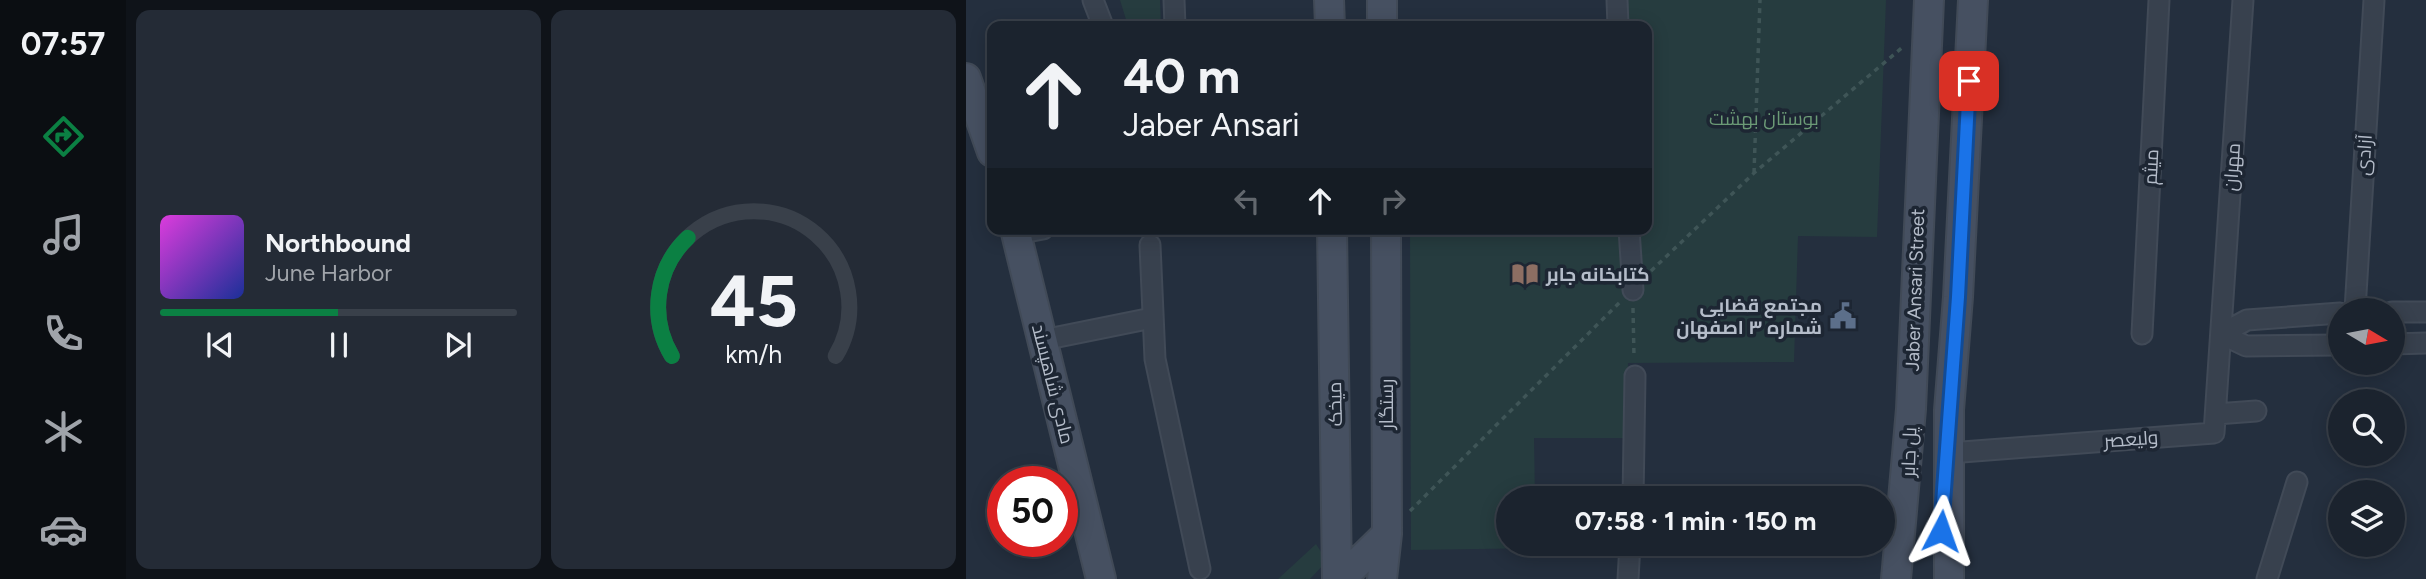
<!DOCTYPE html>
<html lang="en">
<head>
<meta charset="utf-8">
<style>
	body { margin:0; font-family:Figtree,Cairo,sans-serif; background:#242b36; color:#f1f3f6; height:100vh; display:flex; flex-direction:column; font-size:26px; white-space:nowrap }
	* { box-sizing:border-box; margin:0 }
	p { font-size:23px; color:#a0a4aa }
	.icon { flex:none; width:38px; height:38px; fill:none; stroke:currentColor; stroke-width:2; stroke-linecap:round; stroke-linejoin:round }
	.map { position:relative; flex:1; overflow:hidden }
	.sheet { display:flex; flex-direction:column; gap:10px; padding:10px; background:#0f1319; width:840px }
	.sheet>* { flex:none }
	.hud { position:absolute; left:21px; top:21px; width:665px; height:214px; border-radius:14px; box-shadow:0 4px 18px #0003,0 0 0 2px #39404a; background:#1b232e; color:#f1f3f6; overflow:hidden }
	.needle { width:46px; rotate:100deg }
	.controls { position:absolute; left:1362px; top:298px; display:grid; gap:14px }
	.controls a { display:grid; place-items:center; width:77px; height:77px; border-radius:50%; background:#1b232e; box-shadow:0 4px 18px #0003,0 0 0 2px #39404a; font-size:35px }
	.speed { position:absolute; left:21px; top:466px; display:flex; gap:14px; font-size:35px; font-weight:700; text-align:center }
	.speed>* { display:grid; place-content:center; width:91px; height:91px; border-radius:50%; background:#1b232e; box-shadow:0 4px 18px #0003,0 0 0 2px #39404a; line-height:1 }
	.speed .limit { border:10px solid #d22; background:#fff; color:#111 }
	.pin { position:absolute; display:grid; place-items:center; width:60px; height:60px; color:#fff; margin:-30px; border-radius:14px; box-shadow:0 4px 10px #0006 }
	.me { position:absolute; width:77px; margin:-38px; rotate:4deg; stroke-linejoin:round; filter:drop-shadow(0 0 5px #0008) }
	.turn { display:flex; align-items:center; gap:24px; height:147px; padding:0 21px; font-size:32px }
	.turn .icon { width:91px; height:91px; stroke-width:2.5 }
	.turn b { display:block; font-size:49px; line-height:60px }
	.lanes { display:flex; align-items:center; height:66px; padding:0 21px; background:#0003; justify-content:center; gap:35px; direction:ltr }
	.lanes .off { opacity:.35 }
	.sheet .tile { flex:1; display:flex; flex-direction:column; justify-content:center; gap:10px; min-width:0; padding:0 24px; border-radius:14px; background:#242b36 }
	.sheet .dial { align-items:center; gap:0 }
	.dial svg { height:182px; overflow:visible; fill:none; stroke:#39404a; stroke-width:7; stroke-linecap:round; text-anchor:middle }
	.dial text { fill:#f1f3f6; stroke:none }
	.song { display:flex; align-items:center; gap:21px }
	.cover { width:84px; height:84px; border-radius:10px; background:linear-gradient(135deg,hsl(300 70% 55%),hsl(230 70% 35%)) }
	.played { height:7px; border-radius:4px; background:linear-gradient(90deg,#0b8043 50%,#39404a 50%) }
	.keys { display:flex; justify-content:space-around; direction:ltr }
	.sheet .tiles { flex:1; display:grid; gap:10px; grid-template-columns:repeat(2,1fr) }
	.trip { position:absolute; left:530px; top:486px; width:399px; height:70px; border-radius:35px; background:#1b232e; box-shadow:0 4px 18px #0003,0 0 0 2px #39404a; font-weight:700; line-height:70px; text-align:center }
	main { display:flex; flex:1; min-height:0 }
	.dock { display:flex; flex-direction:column; width:126px; justify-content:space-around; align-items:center; background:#0b0e12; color:#a0a4aa }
	.dock .icon { width:49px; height:49px }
	.dock .current { color:#0b8043 }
	.dock b { font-size:32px; color:#f1f3f6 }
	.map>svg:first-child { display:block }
	.green { fill:#263c3f }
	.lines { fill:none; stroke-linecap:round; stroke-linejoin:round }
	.street-casing { stroke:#414a57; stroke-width:23 }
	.secondary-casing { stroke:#414a57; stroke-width:32 }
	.path { stroke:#3f5557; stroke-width:3.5; stroke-dasharray:5 5; stroke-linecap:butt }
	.street { stroke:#38414e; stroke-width:19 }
	.secondary { stroke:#465061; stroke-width:28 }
	.route-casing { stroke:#114b97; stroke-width:18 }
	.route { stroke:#1a73e8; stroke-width:12 }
	.labels { text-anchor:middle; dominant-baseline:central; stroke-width:7; stroke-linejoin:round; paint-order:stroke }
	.park-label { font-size:19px; fill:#6b9a76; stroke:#1d2633 }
	.street-label { font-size:19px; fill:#b4bcc9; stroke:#1d2633 }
	.poi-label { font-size:19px; font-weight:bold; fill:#b4bcc9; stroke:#1d2633; text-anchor:start }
</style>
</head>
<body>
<main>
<nav class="dock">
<b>07:57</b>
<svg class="icon current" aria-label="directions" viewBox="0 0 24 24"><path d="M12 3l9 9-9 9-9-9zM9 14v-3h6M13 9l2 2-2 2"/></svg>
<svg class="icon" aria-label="music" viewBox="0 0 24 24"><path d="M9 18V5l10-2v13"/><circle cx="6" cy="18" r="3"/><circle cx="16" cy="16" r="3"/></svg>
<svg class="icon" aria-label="phone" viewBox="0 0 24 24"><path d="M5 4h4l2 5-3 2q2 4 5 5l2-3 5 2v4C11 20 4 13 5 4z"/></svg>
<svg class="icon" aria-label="climate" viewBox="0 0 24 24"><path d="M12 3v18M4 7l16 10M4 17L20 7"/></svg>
<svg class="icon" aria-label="car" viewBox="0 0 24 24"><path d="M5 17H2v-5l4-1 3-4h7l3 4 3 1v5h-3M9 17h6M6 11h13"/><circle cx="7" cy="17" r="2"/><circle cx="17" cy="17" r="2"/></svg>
</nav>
<section class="sheet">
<div class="tiles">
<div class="tile">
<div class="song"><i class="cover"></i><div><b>Northbound</b><p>June Harbor</p></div></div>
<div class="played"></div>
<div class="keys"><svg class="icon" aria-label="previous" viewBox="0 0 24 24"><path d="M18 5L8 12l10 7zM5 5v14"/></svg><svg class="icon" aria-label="pause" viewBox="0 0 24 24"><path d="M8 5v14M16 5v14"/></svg><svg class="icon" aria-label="next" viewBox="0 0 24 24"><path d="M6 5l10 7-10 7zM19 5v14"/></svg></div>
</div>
<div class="tile dial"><svg viewBox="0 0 100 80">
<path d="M14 69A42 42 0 1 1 86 69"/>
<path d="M14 69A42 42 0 0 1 21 17" stroke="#0b8043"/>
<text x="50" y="56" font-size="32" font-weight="700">45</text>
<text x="50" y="72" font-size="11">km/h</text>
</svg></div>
</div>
</section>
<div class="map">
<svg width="1460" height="579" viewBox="0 0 1460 579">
	<rect width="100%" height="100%" fill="#242f3e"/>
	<path class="green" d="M154,0H194L195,26H162Z
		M661,0H920L911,237L832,236L828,362L662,363L661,438H568L569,499H542V544H569V548L445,550L444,229H681V26H663Z
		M350,544L361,561L344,579H312Z"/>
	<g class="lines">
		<g class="street-casing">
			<path id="street" d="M127,0L137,26
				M208,0L209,26
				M651,0L652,26
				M663,229L667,290
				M50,234L77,229
				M184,245L189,359L234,569
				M1389,310L1408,0
				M1426,312H1460
				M1176,334L1193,0
				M1255,334L1281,320L1374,313
				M1255,334L1280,346L1374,345
				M77,340L186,318
				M1426,344L1460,343
				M1250,414L1290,411
				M983,453L1248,433L1277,0
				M667,499L669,376
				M662,579L664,544
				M1301,579L1331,482"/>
		</g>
		<g class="secondary-casing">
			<path id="secondary" d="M363,0L364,26
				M416,0V26
				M0,78L26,152
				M49,229L135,579
				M366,229L371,579
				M375,579L421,534
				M416,579L421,534L420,229
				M930,579L945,409L963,0
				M983,579V410L992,297L1007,0"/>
		</g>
		<path class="path" d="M788,173L794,0
			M685,271L788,173L938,46
			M667,308L668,357
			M444,511L655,301"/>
		<use href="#street" class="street"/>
		<use href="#secondary" class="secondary"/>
	</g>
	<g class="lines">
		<g class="route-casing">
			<path id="route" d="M975,531L992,297L1003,81"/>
		</g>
		<use href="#route" class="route"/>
	</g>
	<defs>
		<g id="library-bare" transform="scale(2.1)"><path d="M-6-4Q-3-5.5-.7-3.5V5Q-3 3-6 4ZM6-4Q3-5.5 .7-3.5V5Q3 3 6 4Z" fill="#8d6e63" stroke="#1d2633" stroke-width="2.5" paint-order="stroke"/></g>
		<g id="civic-bare" transform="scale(2.1)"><path d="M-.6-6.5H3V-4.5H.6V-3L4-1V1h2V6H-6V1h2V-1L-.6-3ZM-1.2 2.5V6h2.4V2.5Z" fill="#5c6f8a" stroke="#1d2633" stroke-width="2.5" paint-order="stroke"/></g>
	</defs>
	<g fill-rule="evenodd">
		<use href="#library-bare" x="559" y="274"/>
		<use href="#civic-bare" x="877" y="316"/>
	</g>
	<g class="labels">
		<g class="park-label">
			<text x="798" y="118">بوستان بهشت</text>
		</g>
		<g class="street-label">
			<text transform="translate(1398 155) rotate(-86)">آزادی</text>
			<text transform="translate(1185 167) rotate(-87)">میثم</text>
			<text transform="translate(1266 167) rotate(-86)">مهران</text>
			<text transform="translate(949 290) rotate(-88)">Jaber Ansari Street</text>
			<text transform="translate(87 384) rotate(76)">مادی شاهپسند</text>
			<text transform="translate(369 404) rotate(-91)">میخک</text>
			<text transform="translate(420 404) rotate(-90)">رستگار</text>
			<text transform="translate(1165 439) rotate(-4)">ولیعصر</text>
			<text transform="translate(943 452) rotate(-88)">پل جابر</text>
		</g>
		<g class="poi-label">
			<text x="580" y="274">کتابخانه جابر</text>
			<text x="856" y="305" text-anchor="end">مجتمع قضایی<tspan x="856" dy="22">شماره ۳ اصفهان</tspan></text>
		</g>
	</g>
</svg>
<div class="controls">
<a><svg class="needle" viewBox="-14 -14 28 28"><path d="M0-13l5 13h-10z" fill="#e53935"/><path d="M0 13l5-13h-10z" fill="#a0a4aa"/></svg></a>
<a><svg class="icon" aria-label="search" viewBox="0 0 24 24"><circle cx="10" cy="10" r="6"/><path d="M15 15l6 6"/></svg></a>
<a><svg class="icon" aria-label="layers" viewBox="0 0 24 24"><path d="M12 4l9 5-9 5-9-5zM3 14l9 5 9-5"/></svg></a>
</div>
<div class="speed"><div class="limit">50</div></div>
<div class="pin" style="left:1003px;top:81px;background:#d93025"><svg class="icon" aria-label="arrive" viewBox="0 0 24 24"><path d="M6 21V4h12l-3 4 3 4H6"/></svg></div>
<svg class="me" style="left:975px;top:531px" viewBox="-20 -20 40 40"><path d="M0-17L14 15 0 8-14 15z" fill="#1a73e8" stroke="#fff" stroke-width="4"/></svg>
<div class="trip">07:58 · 1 min · 150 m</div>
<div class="hud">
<div class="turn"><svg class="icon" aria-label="ahead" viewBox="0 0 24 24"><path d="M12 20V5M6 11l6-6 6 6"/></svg><div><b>40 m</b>Jaber Ansari</div></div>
<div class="lanes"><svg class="icon off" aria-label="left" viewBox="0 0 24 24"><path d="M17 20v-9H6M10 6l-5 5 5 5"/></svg><svg class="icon" aria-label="ahead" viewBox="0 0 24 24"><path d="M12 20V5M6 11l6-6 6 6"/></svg><svg class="icon off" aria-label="right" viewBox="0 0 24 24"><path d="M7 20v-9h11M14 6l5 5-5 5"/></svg></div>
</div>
</div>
</main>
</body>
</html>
